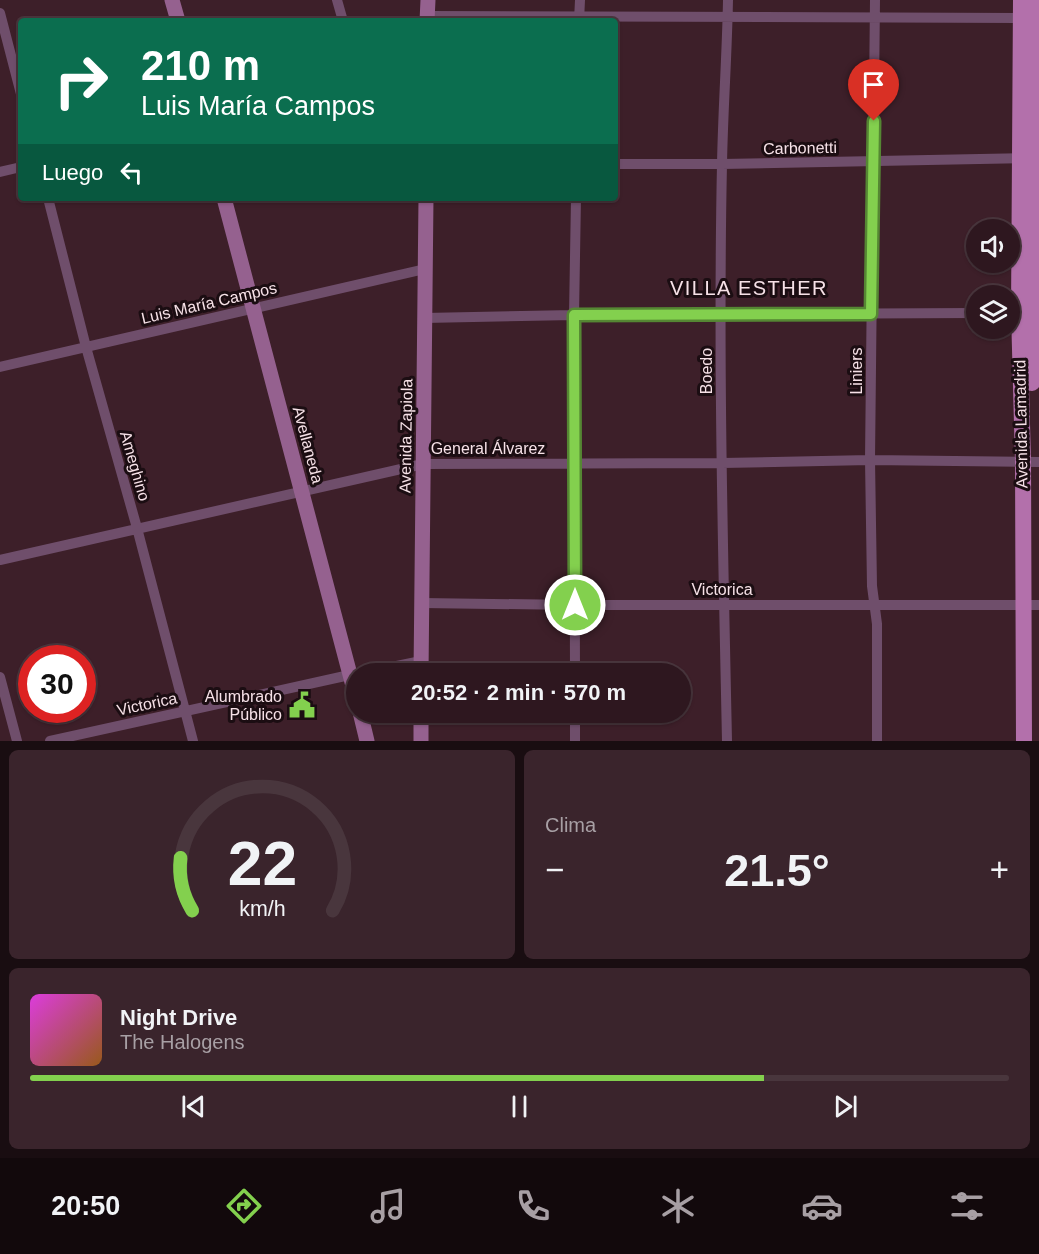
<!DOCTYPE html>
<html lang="es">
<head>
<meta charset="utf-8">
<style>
	body { margin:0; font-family:Arial,sans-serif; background:#3a242c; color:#f1f3f6; height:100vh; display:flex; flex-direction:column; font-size:22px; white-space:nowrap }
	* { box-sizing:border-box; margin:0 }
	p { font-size:20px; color:#a79fa4 }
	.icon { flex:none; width:33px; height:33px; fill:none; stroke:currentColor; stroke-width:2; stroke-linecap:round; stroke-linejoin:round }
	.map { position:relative; height:741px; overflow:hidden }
	.details { display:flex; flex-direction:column; gap:9px; padding:9px; background:#190d11; flex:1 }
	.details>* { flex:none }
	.guide { position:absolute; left:18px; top:18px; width:600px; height:183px; border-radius:6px; box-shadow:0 2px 4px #0004,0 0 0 2px #49363d; background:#0b6e4f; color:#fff; overflow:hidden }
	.tools { position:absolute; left:966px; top:219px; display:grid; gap:12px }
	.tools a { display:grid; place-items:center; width:54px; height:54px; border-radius:50%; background:#2e171f; box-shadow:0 2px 4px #0004,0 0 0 2px #49363d; font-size:30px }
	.speed { position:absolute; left:18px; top:645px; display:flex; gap:12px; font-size:30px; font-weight:700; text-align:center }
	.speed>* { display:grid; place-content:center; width:78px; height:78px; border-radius:50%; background:#2e171f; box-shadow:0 2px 4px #0004,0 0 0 2px #49363d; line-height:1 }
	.speed .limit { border:9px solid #d22; background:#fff; color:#111 }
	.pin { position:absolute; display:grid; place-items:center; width:51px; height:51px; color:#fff; margin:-62px -26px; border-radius:50% 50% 50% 0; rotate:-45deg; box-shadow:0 0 6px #0007 }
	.pin .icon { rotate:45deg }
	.me { position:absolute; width:66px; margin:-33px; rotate:0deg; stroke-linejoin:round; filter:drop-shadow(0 0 4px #0008) }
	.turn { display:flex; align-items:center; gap:21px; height:126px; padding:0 24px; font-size:27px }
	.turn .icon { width:78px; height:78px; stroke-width:2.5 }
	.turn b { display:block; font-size:42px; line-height:51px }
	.then { display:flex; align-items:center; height:57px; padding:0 24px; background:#0003; gap:12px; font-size:22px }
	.big { font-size:45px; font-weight:700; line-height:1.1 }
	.details .widget { flex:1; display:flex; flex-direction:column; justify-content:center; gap:9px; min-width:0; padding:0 21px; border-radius:9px; background:#3a242c }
	.details .dial { align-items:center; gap:0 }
	.dial svg { height:156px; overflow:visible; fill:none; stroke:#49363d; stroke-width:7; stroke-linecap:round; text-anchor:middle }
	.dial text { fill:#f1f3f6; stroke:none }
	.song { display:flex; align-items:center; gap:18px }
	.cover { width:72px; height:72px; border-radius:9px; background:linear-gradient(135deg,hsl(300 70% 55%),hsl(30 70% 35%)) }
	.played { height:6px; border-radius:3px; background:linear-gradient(90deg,#83d04e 75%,#49363d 75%) }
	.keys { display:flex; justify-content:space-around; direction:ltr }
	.heat { display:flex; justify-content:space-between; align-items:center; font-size:33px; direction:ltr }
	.details .tiles { flex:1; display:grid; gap:9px; grid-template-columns:1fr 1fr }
	.widget:last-child { grid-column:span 2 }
	.trip { position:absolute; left:346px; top:663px; width:345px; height:60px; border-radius:30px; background:#2e171f; box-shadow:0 2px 4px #0004,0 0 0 2px #49363d; font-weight:700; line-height:60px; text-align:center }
	.tab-bar { display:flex; height:96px; justify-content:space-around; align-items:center; background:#12090c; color:#a79fa4 }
	.tab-bar .icon { width:42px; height:42px }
	.tab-bar .selected { color:#83d04e }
	.tab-bar b { font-size:27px; color:#f1f3f6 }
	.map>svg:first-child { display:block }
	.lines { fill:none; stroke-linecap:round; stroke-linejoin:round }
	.street { stroke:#6f4e6b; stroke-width:10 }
	.secondary { stroke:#95618f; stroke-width:15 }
	.primary { stroke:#b370ab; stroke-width:16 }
	.route-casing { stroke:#558733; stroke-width:15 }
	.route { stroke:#83d04e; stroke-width:10 }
	.labels { text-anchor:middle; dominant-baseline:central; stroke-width:6; stroke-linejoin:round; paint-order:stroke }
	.street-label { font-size:16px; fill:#f6e1e7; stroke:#1b0d12 }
	.poi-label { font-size:16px; fill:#f6e1e7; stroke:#1b0d12; text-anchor:end }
	.quarter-label { font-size:20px; letter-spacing:1.5px; fill:#f6e1e7; stroke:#1b0d12 }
</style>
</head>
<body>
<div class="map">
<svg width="1039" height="741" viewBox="0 0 1039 741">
	<rect width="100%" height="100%" fill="#3d1f29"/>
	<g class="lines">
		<path class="street" d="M337,0L343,21
			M875,0L870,460L872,586L877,624V741
			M0,13L21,94
			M427,16L1027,18
			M579,21L580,0
			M615,164H722L1026,158
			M0,172L21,167
			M48,198L86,347L137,528L193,741
			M424,318L574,315L976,313
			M0,367L425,269
			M0,560L423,464L722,463L870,460L1039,462
			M422,603L575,605H1039
			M358,674L421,661
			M575,674L574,315L576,198
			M0,677L17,741
			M50,741L354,674
			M575,741V712
			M727,741C723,549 718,356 722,164C723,109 727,55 728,0"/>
		<path class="secondary" d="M172,0L178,21
			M427,21L428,0
			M224,198L357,701
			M421,674L426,198
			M360,712L367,741
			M421,741V712"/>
		<path class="primary" d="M1021,0L1019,312L1023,461L1024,741
			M1032,383L1031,312L1033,0"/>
	</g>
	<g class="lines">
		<g class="route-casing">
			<path id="route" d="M575,605L574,315L871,314L874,121"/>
		</g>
		<use href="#route" class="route"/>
	</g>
	<defs>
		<g id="civic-bare" transform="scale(2.07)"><path d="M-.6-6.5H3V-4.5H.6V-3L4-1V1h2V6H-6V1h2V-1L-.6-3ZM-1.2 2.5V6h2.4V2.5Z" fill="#83d04e" stroke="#1b0d12" stroke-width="2.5" paint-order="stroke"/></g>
	</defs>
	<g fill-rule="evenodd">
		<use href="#civic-bare" x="302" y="705"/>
	</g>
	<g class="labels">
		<g class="street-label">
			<text transform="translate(800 148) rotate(-1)">Carbonetti</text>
			<text transform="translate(209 303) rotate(-13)">Luis María Campos</text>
			<text transform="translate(706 371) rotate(-90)">Boedo</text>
			<text transform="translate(856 371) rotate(-90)">Liniers</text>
			<text transform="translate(1021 424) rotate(-91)">Avenida Lamadrid</text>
			<text transform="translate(406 436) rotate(-89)">Avenida Zapiola</text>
			<text transform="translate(308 445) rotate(75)">Avellaneda</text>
			<text x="488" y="448">General Álvarez</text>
			<text transform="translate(135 466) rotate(74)">Ameghino</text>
			<text x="722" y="589">Victorica</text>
			<text transform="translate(147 704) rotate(-12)">Victorica</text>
		</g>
		<g class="poi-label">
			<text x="282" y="696">Alumbrado<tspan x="282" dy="18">Público</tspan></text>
		</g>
		<g class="quarter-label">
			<text x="749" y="288">VILLA ESTHER</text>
		</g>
	</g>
</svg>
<div class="tools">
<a><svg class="icon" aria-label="sound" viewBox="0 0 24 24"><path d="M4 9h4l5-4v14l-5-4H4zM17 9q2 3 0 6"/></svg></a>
<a><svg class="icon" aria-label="layers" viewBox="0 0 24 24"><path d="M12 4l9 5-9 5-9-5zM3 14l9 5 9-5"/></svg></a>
</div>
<div class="speed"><div class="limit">30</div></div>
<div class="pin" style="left:874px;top:121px;background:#d93025"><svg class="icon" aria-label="arrive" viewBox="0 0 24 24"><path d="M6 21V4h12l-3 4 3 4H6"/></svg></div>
<svg class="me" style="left:575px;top:605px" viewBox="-20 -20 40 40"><circle r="17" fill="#83d04e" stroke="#fff" stroke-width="3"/><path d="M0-11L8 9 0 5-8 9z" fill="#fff"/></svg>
<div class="trip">20:52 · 2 min · 570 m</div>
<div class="guide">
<div class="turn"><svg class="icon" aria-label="right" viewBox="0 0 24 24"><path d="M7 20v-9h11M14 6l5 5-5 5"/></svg><div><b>210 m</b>Luis María Campos</div></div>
<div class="then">Luego<svg class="icon" aria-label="left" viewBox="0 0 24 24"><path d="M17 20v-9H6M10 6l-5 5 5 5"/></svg></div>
</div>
</div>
<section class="details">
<div class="tiles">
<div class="widget dial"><svg viewBox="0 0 100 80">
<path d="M14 69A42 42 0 1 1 86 69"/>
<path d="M14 69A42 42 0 0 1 8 42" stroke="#83d04e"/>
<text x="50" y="56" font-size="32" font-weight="700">22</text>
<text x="50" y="72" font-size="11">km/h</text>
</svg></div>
<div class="widget"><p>Clima</p>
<div class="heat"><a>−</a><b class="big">21.5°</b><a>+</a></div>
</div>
<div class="widget">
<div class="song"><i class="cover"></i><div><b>Night Drive</b><p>The Halogens</p></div></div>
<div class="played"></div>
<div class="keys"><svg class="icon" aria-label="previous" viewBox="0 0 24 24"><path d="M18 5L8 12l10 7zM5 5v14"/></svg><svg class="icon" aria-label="pause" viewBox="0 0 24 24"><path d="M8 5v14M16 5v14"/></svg><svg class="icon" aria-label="next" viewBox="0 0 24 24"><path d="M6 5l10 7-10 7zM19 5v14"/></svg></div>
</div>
</div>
</section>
<nav class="tab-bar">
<b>20:50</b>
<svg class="icon selected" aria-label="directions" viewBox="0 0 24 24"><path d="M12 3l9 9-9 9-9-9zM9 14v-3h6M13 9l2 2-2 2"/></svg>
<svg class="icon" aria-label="music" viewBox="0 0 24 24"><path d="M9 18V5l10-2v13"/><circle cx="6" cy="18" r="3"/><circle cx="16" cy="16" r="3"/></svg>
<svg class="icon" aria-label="phone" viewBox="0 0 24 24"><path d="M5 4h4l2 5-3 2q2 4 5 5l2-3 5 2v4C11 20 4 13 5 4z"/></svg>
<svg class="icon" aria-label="climate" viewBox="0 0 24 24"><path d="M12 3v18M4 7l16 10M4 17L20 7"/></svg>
<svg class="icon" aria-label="car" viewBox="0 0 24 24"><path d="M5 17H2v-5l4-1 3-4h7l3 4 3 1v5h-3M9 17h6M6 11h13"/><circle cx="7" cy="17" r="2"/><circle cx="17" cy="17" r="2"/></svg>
<svg class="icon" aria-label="filters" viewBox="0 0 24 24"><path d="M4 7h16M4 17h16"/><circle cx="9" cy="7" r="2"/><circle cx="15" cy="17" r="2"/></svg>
</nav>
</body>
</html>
